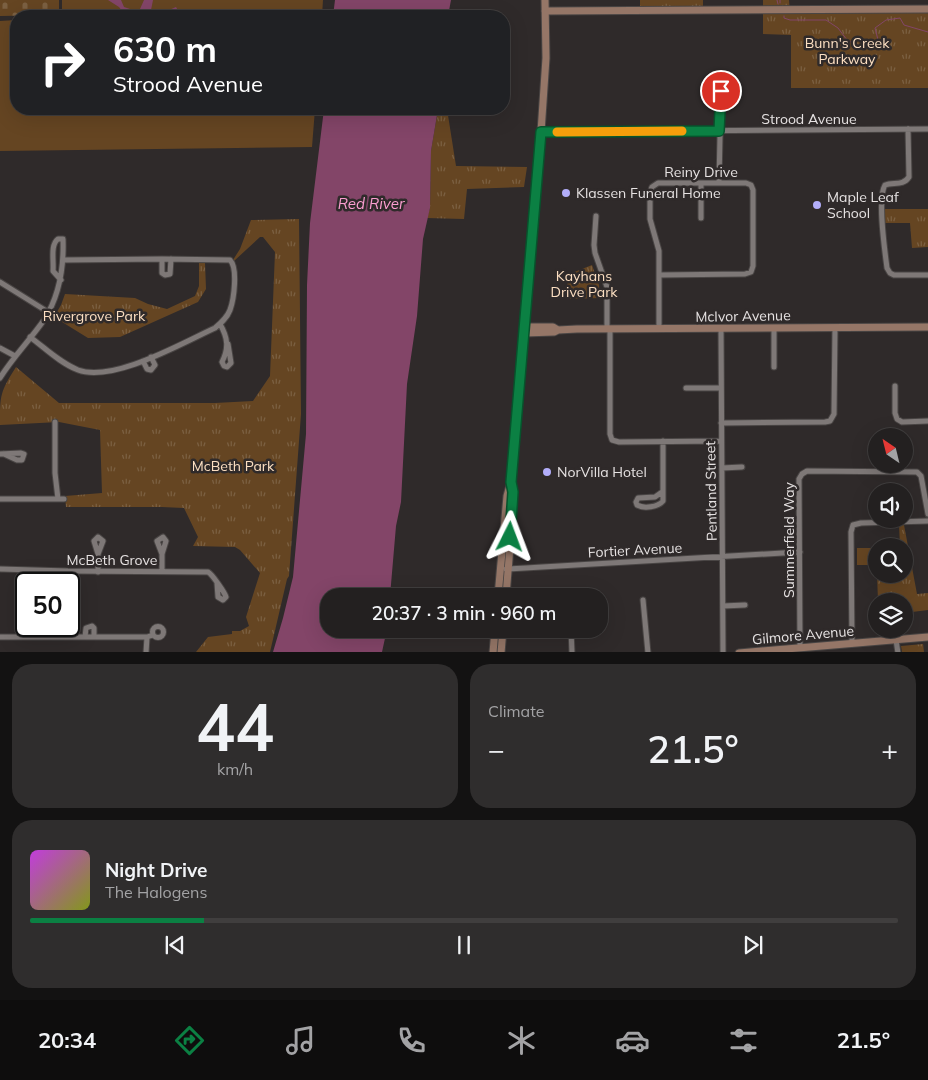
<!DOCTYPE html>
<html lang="en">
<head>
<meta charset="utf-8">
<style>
	body { margin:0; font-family:Mulish,sans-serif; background:#2f2d2d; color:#f1f3f6; height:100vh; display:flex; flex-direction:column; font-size:19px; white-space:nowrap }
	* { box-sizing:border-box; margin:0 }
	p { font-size:16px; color:#a3a3a5 }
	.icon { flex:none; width:28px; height:28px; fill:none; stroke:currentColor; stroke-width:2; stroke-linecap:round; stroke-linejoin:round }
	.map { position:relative; height:652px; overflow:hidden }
	.sheet { display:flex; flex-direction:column; gap:12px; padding:12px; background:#131212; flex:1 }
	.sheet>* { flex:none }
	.top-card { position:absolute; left:10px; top:10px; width:500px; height:105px; border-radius:20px; box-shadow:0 5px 20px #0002,0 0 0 1px #403e3e; background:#202124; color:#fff; overflow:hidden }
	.needle { width:32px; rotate:325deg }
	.buttons { position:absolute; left:868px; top:428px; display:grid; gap:10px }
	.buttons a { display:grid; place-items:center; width:45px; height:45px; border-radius:50%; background:#232020; box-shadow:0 5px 20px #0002,0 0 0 1px #403e3e; font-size:25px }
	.speed { position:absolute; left:15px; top:572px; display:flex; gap:10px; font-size:25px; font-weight:700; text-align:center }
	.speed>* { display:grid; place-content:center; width:65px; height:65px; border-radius:50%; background:#232020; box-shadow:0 5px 20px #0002,0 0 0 1px #403e3e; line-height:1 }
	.speed .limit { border:2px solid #111; border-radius:8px; background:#fff; color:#111 }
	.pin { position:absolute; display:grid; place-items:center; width:42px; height:42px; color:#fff; margin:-21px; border:2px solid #fff; border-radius:50%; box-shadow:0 1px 5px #0007 }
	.me { position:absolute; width:55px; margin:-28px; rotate:3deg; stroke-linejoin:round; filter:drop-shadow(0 0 4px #0008) }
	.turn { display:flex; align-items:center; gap:18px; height:105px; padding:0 20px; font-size:22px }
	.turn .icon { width:65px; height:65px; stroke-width:2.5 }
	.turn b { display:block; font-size:35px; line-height:42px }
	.big { font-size:38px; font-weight:600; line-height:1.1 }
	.sheet .tile { flex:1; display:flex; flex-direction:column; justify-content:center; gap:8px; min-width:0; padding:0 18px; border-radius:20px; background:#2f2d2d }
	.sheet .dial { align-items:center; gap:0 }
	.dial b { font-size:65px; line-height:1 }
	.song { display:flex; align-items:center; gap:15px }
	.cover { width:60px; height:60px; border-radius:8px; background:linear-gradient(135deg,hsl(290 70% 55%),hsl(70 70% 35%)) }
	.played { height:5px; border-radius:2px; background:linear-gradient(90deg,#0b8043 20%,#403e3e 20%) }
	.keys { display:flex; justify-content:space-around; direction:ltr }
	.heat { display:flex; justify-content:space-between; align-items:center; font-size:28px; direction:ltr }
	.sheet .tiles { flex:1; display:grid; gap:12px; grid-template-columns:1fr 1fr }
	.tile:last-child { grid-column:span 2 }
	.trip { position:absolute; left:320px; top:588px; width:288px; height:50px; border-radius:20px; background:#232020; box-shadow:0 5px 20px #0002,0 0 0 1px #403e3e; font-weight:600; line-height:50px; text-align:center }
	.menu { display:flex; height:80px; justify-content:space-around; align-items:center; background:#0e0d0d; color:#a3a3a5 }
	.menu .icon { width:35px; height:35px }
	.menu .active { color:#0b8043 }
	.menu b { font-size:22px; color:#f1f3f6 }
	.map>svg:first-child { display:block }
	.grass { fill:#654522 }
	.cemetery { fill:url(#cemetery-stones) }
	.park { fill:url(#park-tufts) }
	.water { fill:#834568 }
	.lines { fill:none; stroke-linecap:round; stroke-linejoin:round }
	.stream { stroke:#834568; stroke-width:1 }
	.street-casing { stroke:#494544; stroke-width:7 }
	.secondary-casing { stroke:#494544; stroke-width:9 }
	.street { stroke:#7e7877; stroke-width:5 }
	.secondary { stroke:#957667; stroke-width:7 }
	.route-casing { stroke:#07532c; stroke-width:12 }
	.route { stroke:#0b8043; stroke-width:9 }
	.slow { stroke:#f59e0b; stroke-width:9 }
	.poi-dot { fill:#b2adf9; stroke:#2f2a2a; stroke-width:2 }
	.labels { text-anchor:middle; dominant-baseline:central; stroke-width:5; stroke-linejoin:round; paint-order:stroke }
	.park-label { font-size:14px; fill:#fcdfc2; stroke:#2f2a2a }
	.street-label { font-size:14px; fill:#e6e2e2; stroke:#2f2a2a }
	.poi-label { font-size:14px; fill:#e6e2e2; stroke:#2f2a2a; text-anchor:start }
	.water-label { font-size:15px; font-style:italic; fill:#fc9ed1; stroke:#2f2a2a }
</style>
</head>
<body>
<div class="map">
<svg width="928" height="653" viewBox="0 0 928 653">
	<defs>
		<pattern id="cemetery-stones" width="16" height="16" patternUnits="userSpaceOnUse" patternTransform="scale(1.25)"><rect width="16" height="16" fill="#654522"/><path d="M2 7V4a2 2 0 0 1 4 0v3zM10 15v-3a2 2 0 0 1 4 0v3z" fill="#7b6042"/></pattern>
		<pattern id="park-tufts" width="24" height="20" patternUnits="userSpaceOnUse" patternTransform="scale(1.25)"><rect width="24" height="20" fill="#654522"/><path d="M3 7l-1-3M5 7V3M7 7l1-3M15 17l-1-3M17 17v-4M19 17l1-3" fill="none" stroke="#7b6042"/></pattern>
	</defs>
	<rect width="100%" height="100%" fill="#2f2a2a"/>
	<path class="grass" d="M62,0H323L322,16H62Z
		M16,20V109H315L312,147L0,151V21Z"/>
	<path class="cemetery" d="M0,0H59V15L0,16Z"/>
	<path class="park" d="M640,0H703V7L640,8Z
		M763,0H789L790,13H928V88H791V35L763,34Z
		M438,109H447L456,166L527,167L524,187L467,189L464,219L427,218L430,208L431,151Z
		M885,209H928V247L912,248L910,223H885Z
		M299,219L301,414L289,576L287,579L270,652H196L208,637L232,634V631H240L249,626L246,617L260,573L240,550L235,547L193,546L198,537L184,508L162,507H66L65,496L102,493L100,430L59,422L0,425C0,395 0,392 16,367L59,403H215L253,401L270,376L275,252L263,237H260L234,261L233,260L240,249L251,220Z
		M199,263H205L206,289L198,302L120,337L88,338L54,317L61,305L65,294L135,298L148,304L167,309L195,296L199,286Z
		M592,265L599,285L600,298L566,299L567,285L572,273Z
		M899,525H904L917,594L928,593V610L904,613V601H878L877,574H904V546H900Z
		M857,548H876V565H857Z
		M923,644L924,652H902L901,646Z"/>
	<path class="water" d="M108,0H121L124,7L130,9H140L144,0H153L150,15L126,16L119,7Z
		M335,0H451L448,16H333Z
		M176,7L181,16H155Z
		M324,109H438L431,151L430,208L423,239L417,316L407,384L401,502L396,526L390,596H329V629H387L382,652H273L283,618L293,577L306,434L307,285L310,223Z"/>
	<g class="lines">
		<path class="stream" d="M777,0L778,4
			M780,0V3
			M784,16V18L790,20H826L838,28L847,40L859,46L874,49L879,44L875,28L886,20L900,18L904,25L928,32"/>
		<g class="street-casing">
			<path id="street" d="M908,129L909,177C903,186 894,182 885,185C877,198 885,252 887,268L890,273L894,275H928
				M541,132L928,129
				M719,182L721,91
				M701,183V218
				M596,216L594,245L595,253L607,287V329
				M162,259V273L165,275L170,274L171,259
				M659,275L745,274L751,272L753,266V190L751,185L746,183H658L652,187L650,192V219L659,251V329
				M0,282L48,312
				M220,324C228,338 229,348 222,362L224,366L227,367L231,363L228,344
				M774,328V367
				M610,329V434L612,440L619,442L721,441
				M721,329L723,653
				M30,337C45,348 60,363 78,370C113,383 182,343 215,328C221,323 227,318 230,310C234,299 238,268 230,260L162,259L64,260
				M0,348L15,356
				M143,361L147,369L151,370L155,365L151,357
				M0,378C13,357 30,340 44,320C60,295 64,268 63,239H58C50,245 54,261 53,271L61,280
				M895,386V413L897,419L902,422L928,421
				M686,388H721
				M55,422V473L58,499
				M721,423L825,422L830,421L834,414L835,328
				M0,454L21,453L24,454L22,460H17L4,454
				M722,468L742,467
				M662,492L655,497L638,498L636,502L637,505C644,509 658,507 663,501V441
				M0,499H64
				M162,554L157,541L163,537L166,541L162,554V571
				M0,569L68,571L208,572C212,574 225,593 226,597L223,600L218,597L217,583
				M506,569L800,552
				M98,572V554L94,541L98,537L103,541L98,554
				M643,600L648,653
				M723,606L745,605
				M152.5 632a5.5 5.5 0 1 1 11 0a5.5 5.5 0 1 1-11 0Z
				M571,629L572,653
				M0,637H147L153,635
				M21,637V628L26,626
				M85,637L86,628L92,626L94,628V637
				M896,640L898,653
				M852,644L851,532L853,525L861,523L928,521
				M800,648L799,479L802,474L807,471L917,472L921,476L928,514
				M146,653L147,637"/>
		</g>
		<g class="secondary-casing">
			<path id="secondary" d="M545,11L928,9
				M525,327H553L558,330
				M524,333L554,332L558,330L577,329L928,327
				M498,596L507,496L511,482L514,453L541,132L546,58L545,0
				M506,596L512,522V487
				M493,653L495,629
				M501,653L503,629
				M739,653L928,637"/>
		</g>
		<use href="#street" class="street"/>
		<use href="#secondary" class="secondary"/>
	</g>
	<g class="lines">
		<g class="route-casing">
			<path id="route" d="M510,537L513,492L511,482L541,132L719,131L721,91"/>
		</g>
		<use href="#route" class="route"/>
		<path class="slow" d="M557,132L682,131"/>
	</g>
	<g class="poi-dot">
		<circle cx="566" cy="193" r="5"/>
		<circle cx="817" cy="205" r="5"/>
		<circle cx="547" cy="472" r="5"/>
	</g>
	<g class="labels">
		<g class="park-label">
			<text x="847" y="43">Bunn's Creek<tspan x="847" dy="16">Parkway</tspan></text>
			<text x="584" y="276">Kayhans<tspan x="584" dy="16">Drive Park</tspan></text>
			<text x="94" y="316">Rivergrove Park</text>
			<text x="233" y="466">McBeth Park</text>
		</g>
		<g class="street-label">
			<text x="809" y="119">Strood Avenue</text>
			<text x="701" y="172">Reiny Drive</text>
			<text transform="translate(743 316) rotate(-1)">McIvor Avenue</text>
			<text transform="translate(711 491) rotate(-91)">Pentland Street</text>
			<text transform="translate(789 540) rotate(-90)">Summerfield Way</text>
			<text transform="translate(635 550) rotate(-3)">Fortier Avenue</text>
			<text x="112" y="560">McBeth Grove</text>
			<text transform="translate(803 635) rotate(-5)">Gilmore Avenue</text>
		</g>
		<g class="poi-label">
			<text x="576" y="193">Klassen Funeral Home</text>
			<text x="827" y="197">Maple Leaf<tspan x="827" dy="16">School</tspan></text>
			<text x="557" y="472">NorVilla Hotel</text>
		</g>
		<g class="water-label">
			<text x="371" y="203">Red River</text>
		</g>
	</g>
</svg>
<div class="buttons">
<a><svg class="needle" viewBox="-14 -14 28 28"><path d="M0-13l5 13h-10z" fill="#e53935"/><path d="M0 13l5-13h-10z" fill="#a3a3a5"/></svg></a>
<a><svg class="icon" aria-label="sound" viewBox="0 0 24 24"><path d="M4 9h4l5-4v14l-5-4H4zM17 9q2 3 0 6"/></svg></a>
<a><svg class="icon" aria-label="search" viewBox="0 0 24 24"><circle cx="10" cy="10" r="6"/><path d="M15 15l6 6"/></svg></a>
<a><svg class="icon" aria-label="layers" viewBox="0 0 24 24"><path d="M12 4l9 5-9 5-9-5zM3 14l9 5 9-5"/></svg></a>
</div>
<div class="speed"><div class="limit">50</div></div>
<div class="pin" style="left:721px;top:91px;background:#d93025"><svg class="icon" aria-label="arrive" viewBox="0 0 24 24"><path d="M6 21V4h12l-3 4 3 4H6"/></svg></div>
<svg class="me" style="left:510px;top:537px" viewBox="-20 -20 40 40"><path d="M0-17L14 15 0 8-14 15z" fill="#0b8043" stroke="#fff" stroke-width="4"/></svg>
<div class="trip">20:37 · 3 min · 960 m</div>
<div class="top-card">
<div class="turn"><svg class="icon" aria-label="right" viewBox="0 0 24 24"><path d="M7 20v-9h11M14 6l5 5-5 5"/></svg><div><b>630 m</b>Strood Avenue</div></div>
</div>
</div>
<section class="sheet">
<div class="tiles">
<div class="tile dial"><b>44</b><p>km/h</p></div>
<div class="tile"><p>Climate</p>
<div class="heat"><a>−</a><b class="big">21.5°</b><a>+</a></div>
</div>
<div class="tile">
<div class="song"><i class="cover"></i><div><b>Night Drive</b><p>The Halogens</p></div></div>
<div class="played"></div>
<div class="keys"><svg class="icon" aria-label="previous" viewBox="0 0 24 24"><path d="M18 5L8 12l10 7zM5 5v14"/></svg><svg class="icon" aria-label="pause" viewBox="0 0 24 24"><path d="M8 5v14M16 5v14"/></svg><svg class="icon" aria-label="next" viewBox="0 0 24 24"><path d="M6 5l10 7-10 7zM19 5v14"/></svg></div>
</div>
</div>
</section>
<nav class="menu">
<b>20:34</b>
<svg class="icon active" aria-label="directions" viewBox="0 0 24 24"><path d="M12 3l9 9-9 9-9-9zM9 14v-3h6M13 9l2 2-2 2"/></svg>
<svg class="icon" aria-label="music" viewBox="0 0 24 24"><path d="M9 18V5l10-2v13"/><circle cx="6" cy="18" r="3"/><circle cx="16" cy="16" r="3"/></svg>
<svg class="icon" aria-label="phone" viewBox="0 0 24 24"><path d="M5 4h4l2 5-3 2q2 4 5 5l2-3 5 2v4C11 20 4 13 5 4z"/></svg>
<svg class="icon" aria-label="climate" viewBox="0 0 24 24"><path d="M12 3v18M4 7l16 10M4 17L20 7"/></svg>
<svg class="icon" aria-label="car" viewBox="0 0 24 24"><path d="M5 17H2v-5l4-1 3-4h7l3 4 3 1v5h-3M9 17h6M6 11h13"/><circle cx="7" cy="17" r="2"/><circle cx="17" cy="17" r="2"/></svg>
<svg class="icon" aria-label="filters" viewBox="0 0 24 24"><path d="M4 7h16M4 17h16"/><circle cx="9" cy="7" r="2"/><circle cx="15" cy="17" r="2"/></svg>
<b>21.5°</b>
</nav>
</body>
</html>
